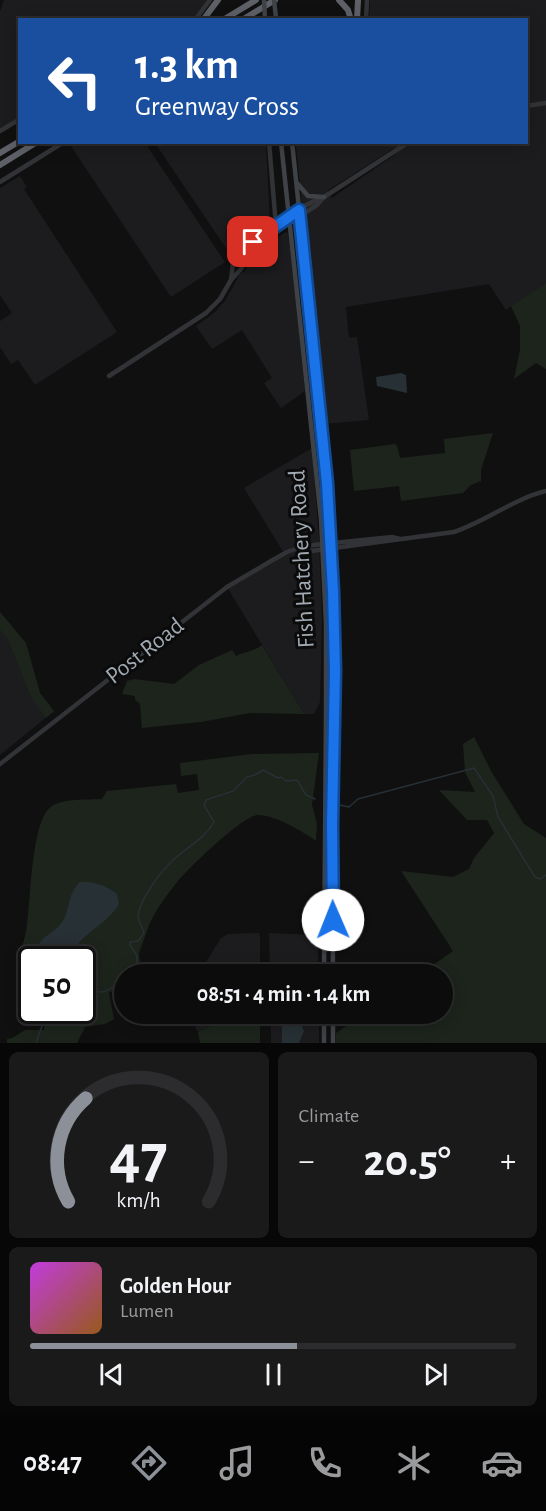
<!DOCTYPE html>
<html lang="en">
<head>
<meta charset="utf-8">
<style>
	body { margin:0; font-family:"Alegreya Sans",sans-serif; background:#1a1a1b; color:#f1f3f6; height:100vh; display:flex; flex-direction:column; font-size:22px; white-space:nowrap }
	* { box-sizing:border-box; margin:0 }
	p { font-size:20px; color:#9a9b9d }
	.icon { flex:none; width:33px; height:33px; fill:none; stroke:currentColor; stroke-width:2; stroke-linecap:round; stroke-linejoin:round }
	.map { position:relative; height:1043px; overflow:hidden }
	.sheet { display:flex; flex-direction:column; gap:9px; padding:9px; background:#070707; flex:1 }
	.sheet>* { flex:none }
	.top-card { position:absolute; left:18px; top:18px; width:510px; height:126px; border-radius:0px; box-shadow:0 3px 15px #0003,0 0 0 2px #2c2c2e; background:#1a4fa0; color:#fff; overflow:hidden }
	.speed { position:absolute; left:18px; top:946px; display:flex; gap:12px; font-size:30px; font-weight:700; text-align:center }
	.speed>* { display:grid; place-content:center; width:78px; height:78px; border-radius:50%; background:#0c0c0d; box-shadow:0 3px 15px #0003,0 0 0 2px #2c2c2e; line-height:1 }
	.speed .limit { border:3px solid #111; border-radius:9px; background:#fff; color:#111 }
	.pin { position:absolute; display:grid; place-items:center; width:51px; height:51px; color:#fff; margin:-26px; border-radius:12px; box-shadow:0 3px 9px #0006 }
	.me { position:absolute; width:66px; margin:-33px; rotate:359deg; stroke-linejoin:round; filter:drop-shadow(0 0 4px #0008) }
	.turn { display:flex; align-items:center; gap:21px; height:126px; padding:0 18px; font-size:27px }
	.turn .icon { width:78px; height:78px; stroke-width:2.5 }
	.turn b { display:block; font-size:42px; line-height:51px }
	.big { font-size:45px; font-weight:700; line-height:1.1 }
	.sheet .tile { flex:1; display:flex; flex-direction:column; justify-content:center; gap:9px; min-width:0; padding:0 21px; border-radius:9px; background:#1a1a1b }
	.sheet .dial { align-items:center; gap:0 }
	.dial svg { height:156px; overflow:visible; fill:none; stroke:#2c2c2e; stroke-width:7; stroke-linecap:round; text-anchor:middle }
	.dial text { fill:#f1f3f6; stroke:none }
	.song { display:flex; align-items:center; gap:18px }
	.cover { width:72px; height:72px; border-radius:9px; background:linear-gradient(135deg,hsl(290 70% 55%),hsl(30 70% 35%)) }
	.played { height:6px; border-radius:3px; background:linear-gradient(90deg,#8c9099 55%,#2c2c2e 55%) }
	.keys { display:flex; justify-content:space-around; direction:ltr }
	.heat { display:flex; justify-content:space-between; align-items:center; font-size:33px; direction:ltr }
	.sheet .tiles { flex:1; display:grid; gap:9px; grid-template-columns:1fr 1fr }
	.tile:last-child { grid-column:span 2 }
	.trip { position:absolute; left:114px; top:964px; width:339px; height:60px; border-radius:30px; background:#0c0c0d; box-shadow:0 3px 15px #0003,0 0 0 2px #2c2c2e; font-weight:700; line-height:60px; text-align:center }
	.menu { display:flex; height:96px; justify-content:space-around; align-items:center; background:#050505; color:#9a9b9d }
	.menu .icon { width:42px; height:42px }
	.menu .selected { color:#8c9099 }
	.menu b { font-size:27px; color:#f1f3f6 }
	.map>svg:first-child { display:block }
	.built { fill:#1c1c1e; fill-rule:evenodd }
	.green { fill:#1c241c }
	.water { fill:#273035 }
	.lines { fill:none; stroke-linecap:round; stroke-linejoin:round }
	.stream { stroke:#273035; stroke-width:1.5 }
	.tertiary { stroke:#313336; stroke-width:4.5 }
	.secondary { stroke:#3f4246; stroke-width:4.5 }
	.motorway { stroke:#5d6167; stroke-width:6 }
	.secondary-bridge { stroke:#3f4246; stroke-width:4.5 }
	.route-casing { stroke:#114b97; stroke-width:15 }
	.route { stroke:#1a73e8; stroke-width:10 }
	.labels { text-anchor:middle; dominant-baseline:central; stroke-width:6; stroke-linejoin:round; paint-order:stroke }
	.street-label { font-size:24px; fill:#a1a9b2; stroke:#0b0b0c }
</style>
</head>
<body>
<div class="map">
<svg width="546" height="1043" viewBox="0 0 546 1043">
	<rect width="100%" height="100%" fill="#101011"/>
	<path class="built" d="M4,0H210L195,19L20,20L19,119L0,131V11Z
		M370,0H546V283L506,310L489,284L346,307L349,338L357,337L369,420L324,424L296,146L307,142H526V20L369,19ZM400,148L396,154L332,198L327,191L393,149Z
		M69,143H145L225,262L171,297Z
		M155,143H266L270,224L269,227L246,243L235,258L232,257Z
		M20,176L27,187L24,189L117,332L35,385L18,360L11,364L0,347V321L12,313L0,295V188Z
		M286,232L288,234L295,285L305,391L281,408L264,383L272,378L242,330L212,349L196,326L214,313L225,301L240,274L245,271L249,261L256,251Z
		M312,448L319,539L322,620L320,702L314,714H304L227,587L284,553L244,488Z
		M0,612L26,643L40,693L54,711L0,755Z
		M259,933L260,937V975H198L221,938L228,934Z
		M269,933L314,935L318,937V975H270Z
		M184,1014H236L198,1032L193,1022Z
		M271,1014H319V1043H271Z"/>
	<path class="green" d="M546,283V369L536,363L514,379L520,350V326L511,306Z
		M493,433L481,470V481L471,485L463,493L401,501L399,486L354,491L350,450L395,444L397,446L400,458L445,453L444,439Z
		M0,612L26,643L40,693L54,711L46,718L31,697L8,639L0,630Z
		M262,645L304,714L250,713L201,722L142,728L140,704L135,700V696L122,694L127,681L134,679L174,684L199,665L232,650L236,656C245,651 253,652 262,645Z
		M474,737L491,771L524,824L546,838V1043H336V1033L364,1014H442V975H419L453,951L401,871L453,877L469,869L474,858L494,833L487,820H467L439,790L475,792L465,772L463,744Z
		M319,753L312,805L317,824L316,841C302,831 275,815 258,815C243,815 189,868 178,881C169,892 155,911 150,923C149,926 139,952 139,954C139,963 144,965 138,975H124V984L109,993L114,1019L105,1024L85,1027L77,1043H7V1039L12,1038L25,1030H44L45,1011H82V960H32L31,976L20,956C22,946 26,935 27,925C31,900 31,819 52,806C65,798 87,800 102,799L107,791L176,784L178,793L199,790L197,774L181,776L180,763L252,754Z
		M236,1014H260V1043H200L198,1032Z"/>
	<path class="water" d="M401,373L406,375L407,393L377,386L376,377Z
		M80,882C93,881 107,886 117,894L119,904C107,926 75,935 71,960H45L39,944C44,935 53,933 60,925C71,912 66,895 80,882Z
		M282,1018H289L300,1022L304,1031L299,1043H282Z"/>
	<g class="lines">
		<path class="stream" d="M340,805L349,807L358,799L474,768L493,796L498,817L535,877L540,879L546,875
			M132,975L136,973L137,956L130,945V942L138,941L144,933C142,927 138,920 138,915C140,900 159,874 170,863C183,849 204,840 214,822L204,805L206,800L233,791L247,777L255,775L263,770L278,778L281,777L286,781L297,780L306,795L315,799
			M82,989C90,987 95,993 102,992C109,991 118,983 124,979
			M57,1011L64,1015L71,1011
			M36,1043L43,1023L54,1011"/>
		<path class="tertiary" d="M195,20L210,0
			M366,20L367,0
			M526,106L546,103
			M0,131L20,119
			M269,142L276,226
			M0,182L64,142
			M231,280L233,263C242,258 245,250 253,243C266,229 304,204 322,198
			M109,376L206,313L220,299L231,280L241,269L248,256L256,245L317,205L324,197L409,142
			M297,548L304,552L454,532C487,521 513,499 546,491
			M0,764L227,587L271,561L287,552L304,546L392,537L400,539"/>
		<path class="secondary" d="M281,142L321,519L326,624V712L324,975
			M292,142L326,465L333,591L335,671L332,824L333,975
			M297,183L308,196L324,197
			M324,1014V1043
			M333,1014V1043"/>
		<path class="motorway" d="M339,0L348,10L351,20
			M203,20L218,0
			M223,20L256,0
			M242,20L275,0
			M357,20L358,0
			M0,153L20,141
			M0,165L37,142"/>
		<path class="secondary-bridge" d="M264,0L265,20
			M274,0L276,18"/>
	</g>
	<g class="lines">
		<g class="route-casing">
			<path id="route" d="M253,242L299,210L327,483L333,591L335,671L332,824L333,920"/>
		</g>
		<use href="#route" class="route"/>
	</g>
	<g class="labels">
		<g class="street-label">
			<text transform="translate(302 559) rotate(-93)">Fish Hatchery Road</text>
			<text transform="translate(145 651) rotate(-38)">Post Road</text>
		</g>
	</g>
</svg>
<div class="speed"><div class="limit">50</div></div>
<div class="pin" style="left:253px;top:242px;background:#d93025"><svg class="icon" aria-label="arrive" viewBox="0 0 24 24"><path d="M6 21V4h12l-3 4 3 4H6"/></svg></div>
<svg class="me" style="left:333px;top:920px" viewBox="-20 -20 40 40"><circle r="19" fill="#fff"/><path d="M0-13L10 11 0 6-10 11z" fill="#1a73e8"/></svg>
<div class="trip">08:51 · 4 min · 1.4 km</div>
<div class="top-card">
<div class="turn"><svg class="icon" aria-label="left" viewBox="0 0 24 24"><path d="M17 20v-9H6M10 6l-5 5 5 5"/></svg><div><b>1.3 km</b>Greenway Cross</div></div>
</div>
</div>
<section class="sheet">
<div class="tiles">
<div class="tile dial"><svg viewBox="0 0 100 80">
<path d="M14 69A42 42 0 1 1 86 69"/>
<path d="M14 69A42 42 0 0 1 23 16" stroke="#8c9099"/>
<text x="50" y="56" font-size="32" font-weight="700">47</text>
<text x="50" y="72" font-size="11">km/h</text>
</svg></div>
<div class="tile"><p>Climate</p>
<div class="heat"><a>−</a><b class="big">20.5°</b><a>+</a></div>
</div>
<div class="tile">
<div class="song"><i class="cover"></i><div><b>Golden Hour</b><p>Lumen</p></div></div>
<div class="played"></div>
<div class="keys"><svg class="icon" aria-label="previous" viewBox="0 0 24 24"><path d="M18 5L8 12l10 7zM5 5v14"/></svg><svg class="icon" aria-label="pause" viewBox="0 0 24 24"><path d="M8 5v14M16 5v14"/></svg><svg class="icon" aria-label="next" viewBox="0 0 24 24"><path d="M6 5l10 7-10 7zM19 5v14"/></svg></div>
</div>
</div>
</section>
<nav class="menu">
<b>08:47</b>
<svg class="icon selected" aria-label="directions" viewBox="0 0 24 24"><path d="M12 3l9 9-9 9-9-9zM9 14v-3h6M13 9l2 2-2 2"/></svg>
<svg class="icon" aria-label="music" viewBox="0 0 24 24"><path d="M9 18V5l10-2v13"/><circle cx="6" cy="18" r="3"/><circle cx="16" cy="16" r="3"/></svg>
<svg class="icon" aria-label="phone" viewBox="0 0 24 24"><path d="M5 4h4l2 5-3 2q2 4 5 5l2-3 5 2v4C11 20 4 13 5 4z"/></svg>
<svg class="icon" aria-label="climate" viewBox="0 0 24 24"><path d="M12 3v18M4 7l16 10M4 17L20 7"/></svg>
<svg class="icon" aria-label="car" viewBox="0 0 24 24"><path d="M5 17H2v-5l4-1 3-4h7l3 4 3 1v5h-3M9 17h6M6 11h13"/><circle cx="7" cy="17" r="2"/><circle cx="17" cy="17" r="2"/></svg>
</nav>
</body>
</html>
